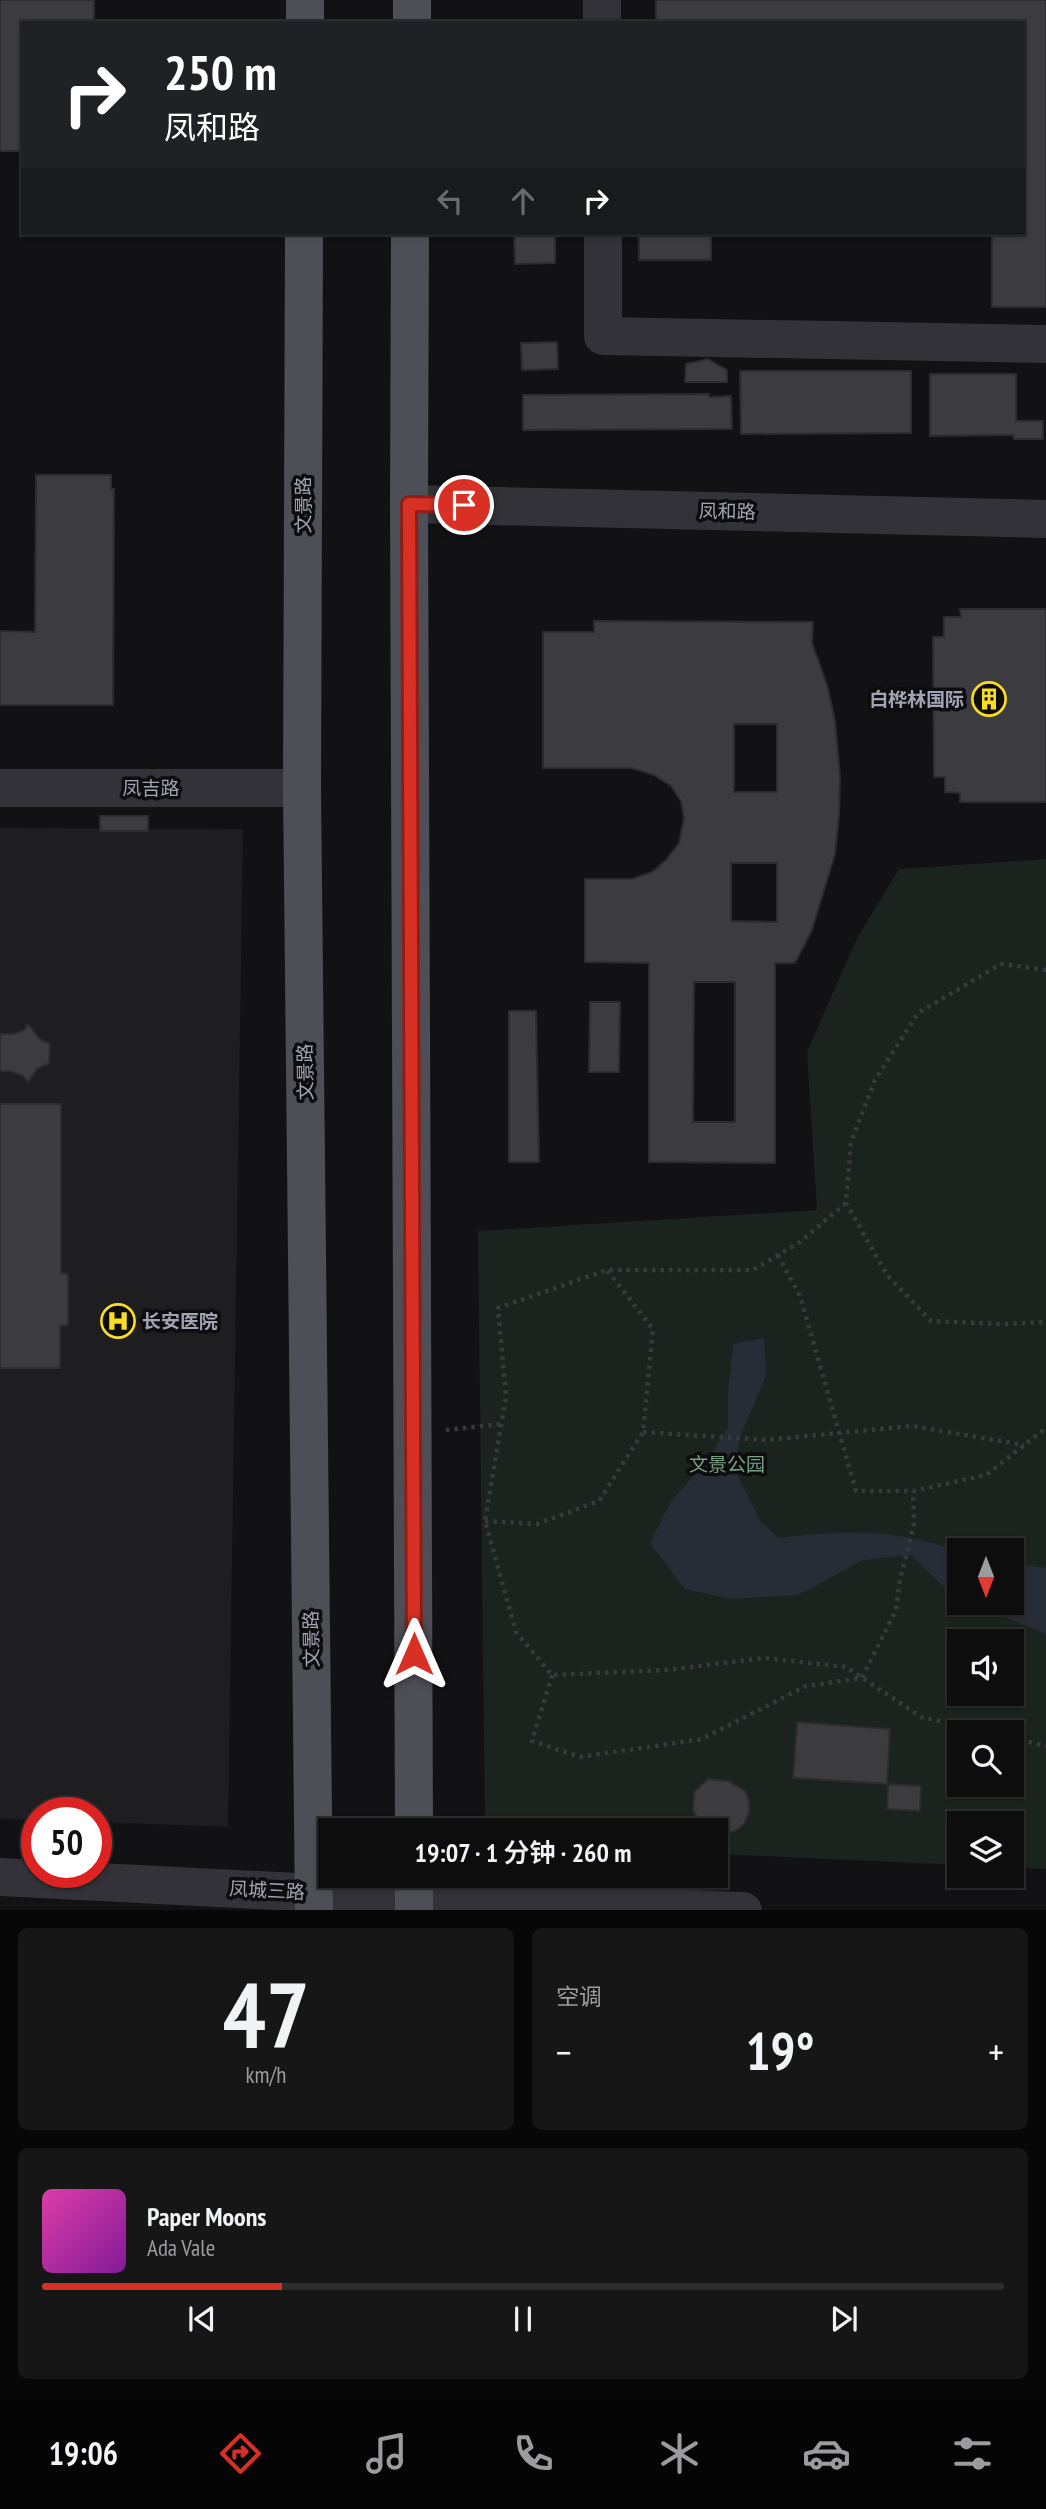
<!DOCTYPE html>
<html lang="zh">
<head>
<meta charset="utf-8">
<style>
	body { margin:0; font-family:"PT Sans Narrow","Noto Sans SC",sans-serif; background:#171617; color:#f1f3f6; height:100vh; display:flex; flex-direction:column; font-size:26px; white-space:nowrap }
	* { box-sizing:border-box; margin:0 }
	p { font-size:23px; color:#9b9c9e }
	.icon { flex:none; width:38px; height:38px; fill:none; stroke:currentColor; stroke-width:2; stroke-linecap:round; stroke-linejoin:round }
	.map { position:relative; height:1910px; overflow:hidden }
	.sheet { display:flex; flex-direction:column; gap:18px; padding:18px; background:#080708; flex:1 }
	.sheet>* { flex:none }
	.hud { position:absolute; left:21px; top:21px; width:1004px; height:214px; border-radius:0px; box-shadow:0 2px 5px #0004,0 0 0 2px #2e2d2e; background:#202124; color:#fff; overflow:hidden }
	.needle { width:46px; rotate:180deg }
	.tools { position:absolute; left:947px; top:1538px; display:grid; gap:14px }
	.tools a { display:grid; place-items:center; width:77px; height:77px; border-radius:0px; background:#0e0d0e; box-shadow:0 2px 5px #0004,0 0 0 2px #2e2d2e; font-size:35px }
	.speed { position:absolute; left:21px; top:1797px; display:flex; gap:14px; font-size:35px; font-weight:700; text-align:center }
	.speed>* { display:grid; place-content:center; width:91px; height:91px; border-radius:50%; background:#0e0d0e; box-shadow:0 2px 5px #0004,0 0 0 2px #2e2d2e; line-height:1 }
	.speed .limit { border:10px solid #d22; background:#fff; color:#111 }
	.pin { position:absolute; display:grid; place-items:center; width:60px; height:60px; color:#fff; margin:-30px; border:4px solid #fff; border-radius:50%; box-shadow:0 2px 7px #0007 }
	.me { position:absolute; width:77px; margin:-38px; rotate:0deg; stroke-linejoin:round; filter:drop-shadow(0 0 5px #0008) }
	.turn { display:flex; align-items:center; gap:24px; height:147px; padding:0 28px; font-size:32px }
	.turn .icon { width:91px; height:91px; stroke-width:2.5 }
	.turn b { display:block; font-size:49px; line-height:60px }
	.lanes { display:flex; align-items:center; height:66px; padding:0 28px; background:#0003; justify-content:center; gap:35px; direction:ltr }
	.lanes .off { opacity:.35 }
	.big { font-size:52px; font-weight:600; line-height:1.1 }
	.sheet .tile { flex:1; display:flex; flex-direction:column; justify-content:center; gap:10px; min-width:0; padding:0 24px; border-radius:10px; background:#171617 }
	.sheet .dial { align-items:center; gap:0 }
	.dial b { font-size:91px; line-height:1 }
	.song { display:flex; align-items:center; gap:21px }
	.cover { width:84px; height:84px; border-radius:10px; background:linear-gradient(135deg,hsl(320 70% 55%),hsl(290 70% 35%)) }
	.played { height:7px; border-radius:4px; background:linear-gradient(90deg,#d93025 25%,#2e2d2e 25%) }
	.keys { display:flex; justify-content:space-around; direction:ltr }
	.heat { display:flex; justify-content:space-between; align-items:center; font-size:38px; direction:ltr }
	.sheet .tiles { flex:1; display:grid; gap:18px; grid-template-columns:1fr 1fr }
	.tile:last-child { grid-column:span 2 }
	.trip { position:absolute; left:318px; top:1818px; width:410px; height:70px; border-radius:0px; background:#0e0d0e; box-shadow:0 2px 5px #0004,0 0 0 2px #2e2d2e; font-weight:600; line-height:70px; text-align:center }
	.menu { display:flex; height:112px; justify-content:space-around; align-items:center; background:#060506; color:#9b9c9e }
	.menu .icon { width:49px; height:49px }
	.menu .current { color:#d93025 }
	.menu b { font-size:32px; color:#f1f3f6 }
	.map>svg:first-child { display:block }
	.built { fill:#1e1d20 }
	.green { fill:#1b231e; fill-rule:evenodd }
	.water { fill:#272d37 }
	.building { fill:#3c3b40; stroke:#2c2b2f; stroke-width:2; fill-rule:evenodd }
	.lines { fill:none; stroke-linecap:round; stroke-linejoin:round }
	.path { stroke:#38393f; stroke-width:4.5; stroke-dasharray:3.5 5; stroke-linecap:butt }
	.minor { stroke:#323238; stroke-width:38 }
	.major { stroke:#4e4e57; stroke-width:38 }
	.route-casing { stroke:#8d1f18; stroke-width:18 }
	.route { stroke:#d93025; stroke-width:12 }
	.labels { text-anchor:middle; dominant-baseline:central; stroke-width:7; stroke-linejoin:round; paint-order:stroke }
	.street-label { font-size:19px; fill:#a2a4b4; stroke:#0d0c0e }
	.poi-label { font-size:19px; font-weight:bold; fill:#a2a4b4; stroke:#0d0c0e; text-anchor:end }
	.park-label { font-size:19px; fill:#78a183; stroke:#0d0c0e }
</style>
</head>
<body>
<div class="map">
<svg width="1046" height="1911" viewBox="0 0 1046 1911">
	<rect width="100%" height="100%" fill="#121113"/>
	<path class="built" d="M0,828L243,829L228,1827L96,1822V1813H37V1820L0,1819Z"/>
	<path class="green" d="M1046,859V1869L1012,1868V1824H959V1865L716,1854V1830H485L478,1231L817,1210L807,1052L857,938L899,869ZM959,1550H1012V1603H959ZM959,1642H1012V1694H959ZM959,1732H1012V1785H959Z"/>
	<path class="water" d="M764,1338L766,1376L742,1432L733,1466L761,1522L779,1538C846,1530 894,1528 959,1552V1598L952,1595L911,1555L863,1560L798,1595L732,1599L685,1589L650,1543L671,1501L708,1460L728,1427V1393L733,1344Z
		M1012,1564L1046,1568V1634L970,1603H1012Z"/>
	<path class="building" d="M0,0H94V23H23V151H0Z
		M656,0H1046V307H992V233H1024V23H639L656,21Z
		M514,233H555V263L515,264Z
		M639,233H711V260H639Z
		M557,342L558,369L522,370L521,343Z
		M708,359L727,370V382H685L686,364Z
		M740,371H911V433L741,434Z
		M930,374H1016V421H1043V439H1014V435L930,436Z
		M709,394V397L731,396L732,429L523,430V395Z
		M36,475H111V489H114L113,705H0V631L35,632Z
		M960,609H1046V802H960V793L945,792V777H934L933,637H944V617H961Z
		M594,621L813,622L812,643L828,688L835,721L840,776L839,815L835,854L812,930L795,963H775V1163L649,1162V963L585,962V879H632L652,872L666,860L679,843L684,818L681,801L671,786L654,775L631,768H543V632H594ZM734,724H777V792H734ZM731,863H777V922L731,921ZM694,982H735V1122H693Z
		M100,816H148V831H100Z
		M590,1002H620L619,1072H589Z
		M509,1011H536L539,1162H509Z
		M28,1024L40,1039L50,1044L49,1063L37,1069L28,1082L23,1076L10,1071H0V1034H14L24,1030Z
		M0,1104H61V1273L68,1274V1325L60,1326V1368H0Z
		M797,1722L890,1729L887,1784L921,1786L920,1811L887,1809L888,1784L793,1778Z
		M708,1779L728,1781L745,1791L749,1801V1813L744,1824L735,1831L726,1833L716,1832L705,1827L697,1819L693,1809L694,1792Z"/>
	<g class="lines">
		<path class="path" d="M1046,970L1001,964L918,1013L875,1080L851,1142L846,1203L887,1275L931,1321L1004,1324L1046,1322
			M846,1203L800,1242L753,1270H607L498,1308L506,1396L485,1521L516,1632L552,1675L666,1670L764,1658L846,1667L921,1717L989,1732
			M778,1255L800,1296L856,1491H913L986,1475L1046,1428
			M446,1430L501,1424
			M643,1432L766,1440L912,1426L1024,1445
			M485,1521L537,1524L599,1501L643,1432L653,1329L607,1270
			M552,1675L532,1741L580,1757L702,1739L806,1686L862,1678L896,1610L900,1579L914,1524L913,1491
			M1012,1738L1046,1746"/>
		<path class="minor" d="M602,0V23
			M603,233V336L1046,344
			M409,504L1046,519
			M0,788H302
			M0,1877L414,1898L743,1911"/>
		<path class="major" d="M305,23V0
			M412,23V0
			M304,233L302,788L314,1911
			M410,233L409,504L414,1830
			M414,1876V1911"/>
	</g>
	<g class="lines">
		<g class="route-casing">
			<path id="route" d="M414,1654L409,504L464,505"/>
		</g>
		<use href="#route" class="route"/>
	</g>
	<defs>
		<g id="building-ring" transform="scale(1.75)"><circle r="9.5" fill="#0d0c0e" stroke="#fadd22" stroke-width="1.5"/><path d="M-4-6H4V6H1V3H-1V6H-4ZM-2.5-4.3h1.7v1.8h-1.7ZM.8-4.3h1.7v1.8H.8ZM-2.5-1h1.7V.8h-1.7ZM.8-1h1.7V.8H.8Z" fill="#fadd22"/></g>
		<g id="hospital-ring" transform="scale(1.75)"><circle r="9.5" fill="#0d0c0e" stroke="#fadd22" stroke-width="1.5"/><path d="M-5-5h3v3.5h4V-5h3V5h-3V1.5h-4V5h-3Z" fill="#fadd22"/></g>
	</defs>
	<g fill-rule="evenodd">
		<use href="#building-ring" x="989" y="699"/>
		<use href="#hospital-ring" x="118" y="1321"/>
	</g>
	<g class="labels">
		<g class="street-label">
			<text transform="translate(303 505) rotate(-90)">文景路</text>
			<text transform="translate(727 511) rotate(1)">凤和路</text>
			<text x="151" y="788">凤吉路</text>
			<text transform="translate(305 1072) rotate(-91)">文景路</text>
			<text transform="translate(311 1639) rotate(-91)">文景路</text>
			<text transform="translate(267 1890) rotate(3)">凤城三路</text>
		</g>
		<g class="poi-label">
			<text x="964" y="699">白桦林国际</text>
			<text x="142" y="1321" text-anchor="start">长安医院</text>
		</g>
		<g class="park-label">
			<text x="727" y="1464">文景公园</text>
		</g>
	</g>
</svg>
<div class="tools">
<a><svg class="needle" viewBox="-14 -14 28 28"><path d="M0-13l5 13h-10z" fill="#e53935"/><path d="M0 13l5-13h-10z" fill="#9b9c9e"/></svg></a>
<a><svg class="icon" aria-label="sound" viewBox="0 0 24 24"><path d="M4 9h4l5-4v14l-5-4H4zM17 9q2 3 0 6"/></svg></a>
<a><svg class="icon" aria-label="search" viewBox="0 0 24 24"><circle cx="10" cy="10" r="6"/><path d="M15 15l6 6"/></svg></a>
<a><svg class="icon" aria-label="layers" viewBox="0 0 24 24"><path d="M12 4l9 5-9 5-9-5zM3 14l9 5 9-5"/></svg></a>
</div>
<div class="speed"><div class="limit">50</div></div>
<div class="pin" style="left:464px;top:505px;background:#d93025"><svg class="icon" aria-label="arrive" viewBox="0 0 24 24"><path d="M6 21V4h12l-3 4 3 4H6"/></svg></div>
<svg class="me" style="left:414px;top:1654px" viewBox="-20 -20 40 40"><path d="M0-17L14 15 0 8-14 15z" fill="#d93025" stroke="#fff" stroke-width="4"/></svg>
<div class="trip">19:07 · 1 分钟 · 260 m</div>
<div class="hud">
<div class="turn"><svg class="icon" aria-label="right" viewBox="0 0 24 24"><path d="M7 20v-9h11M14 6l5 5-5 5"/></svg><div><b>250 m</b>凤和路</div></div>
<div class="lanes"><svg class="icon off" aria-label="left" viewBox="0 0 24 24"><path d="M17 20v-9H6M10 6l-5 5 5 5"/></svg><svg class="icon off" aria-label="ahead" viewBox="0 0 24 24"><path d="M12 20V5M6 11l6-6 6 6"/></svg><svg class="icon" aria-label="right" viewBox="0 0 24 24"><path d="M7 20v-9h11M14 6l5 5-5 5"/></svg></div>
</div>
</div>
<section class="sheet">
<div class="tiles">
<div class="tile dial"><b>47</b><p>km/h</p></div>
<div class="tile"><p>空调</p>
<div class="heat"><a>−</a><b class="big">19°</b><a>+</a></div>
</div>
<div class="tile">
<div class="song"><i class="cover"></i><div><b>Paper Moons</b><p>Ada Vale</p></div></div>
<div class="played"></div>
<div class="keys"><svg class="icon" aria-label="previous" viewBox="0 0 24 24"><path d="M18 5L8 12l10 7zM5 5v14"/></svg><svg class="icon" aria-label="pause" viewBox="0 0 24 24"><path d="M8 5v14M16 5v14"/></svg><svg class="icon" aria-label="next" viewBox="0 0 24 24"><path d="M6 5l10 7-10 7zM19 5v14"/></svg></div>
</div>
</div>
</section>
<nav class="menu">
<b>19:06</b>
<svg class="icon current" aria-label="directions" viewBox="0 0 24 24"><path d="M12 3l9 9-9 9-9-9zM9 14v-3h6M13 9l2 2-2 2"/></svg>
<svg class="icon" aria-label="music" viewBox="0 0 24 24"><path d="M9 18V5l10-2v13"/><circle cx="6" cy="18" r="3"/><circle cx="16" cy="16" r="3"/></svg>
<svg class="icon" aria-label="phone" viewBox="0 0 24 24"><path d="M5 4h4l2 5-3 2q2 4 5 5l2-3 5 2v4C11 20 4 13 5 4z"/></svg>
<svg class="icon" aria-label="climate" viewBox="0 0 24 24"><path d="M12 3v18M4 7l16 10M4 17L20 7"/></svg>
<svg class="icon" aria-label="car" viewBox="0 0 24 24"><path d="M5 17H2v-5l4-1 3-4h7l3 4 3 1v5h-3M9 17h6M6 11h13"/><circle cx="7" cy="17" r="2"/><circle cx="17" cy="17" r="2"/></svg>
<svg class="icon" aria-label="filters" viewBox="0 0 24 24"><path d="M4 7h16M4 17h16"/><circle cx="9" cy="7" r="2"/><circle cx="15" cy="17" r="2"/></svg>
</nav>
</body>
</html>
